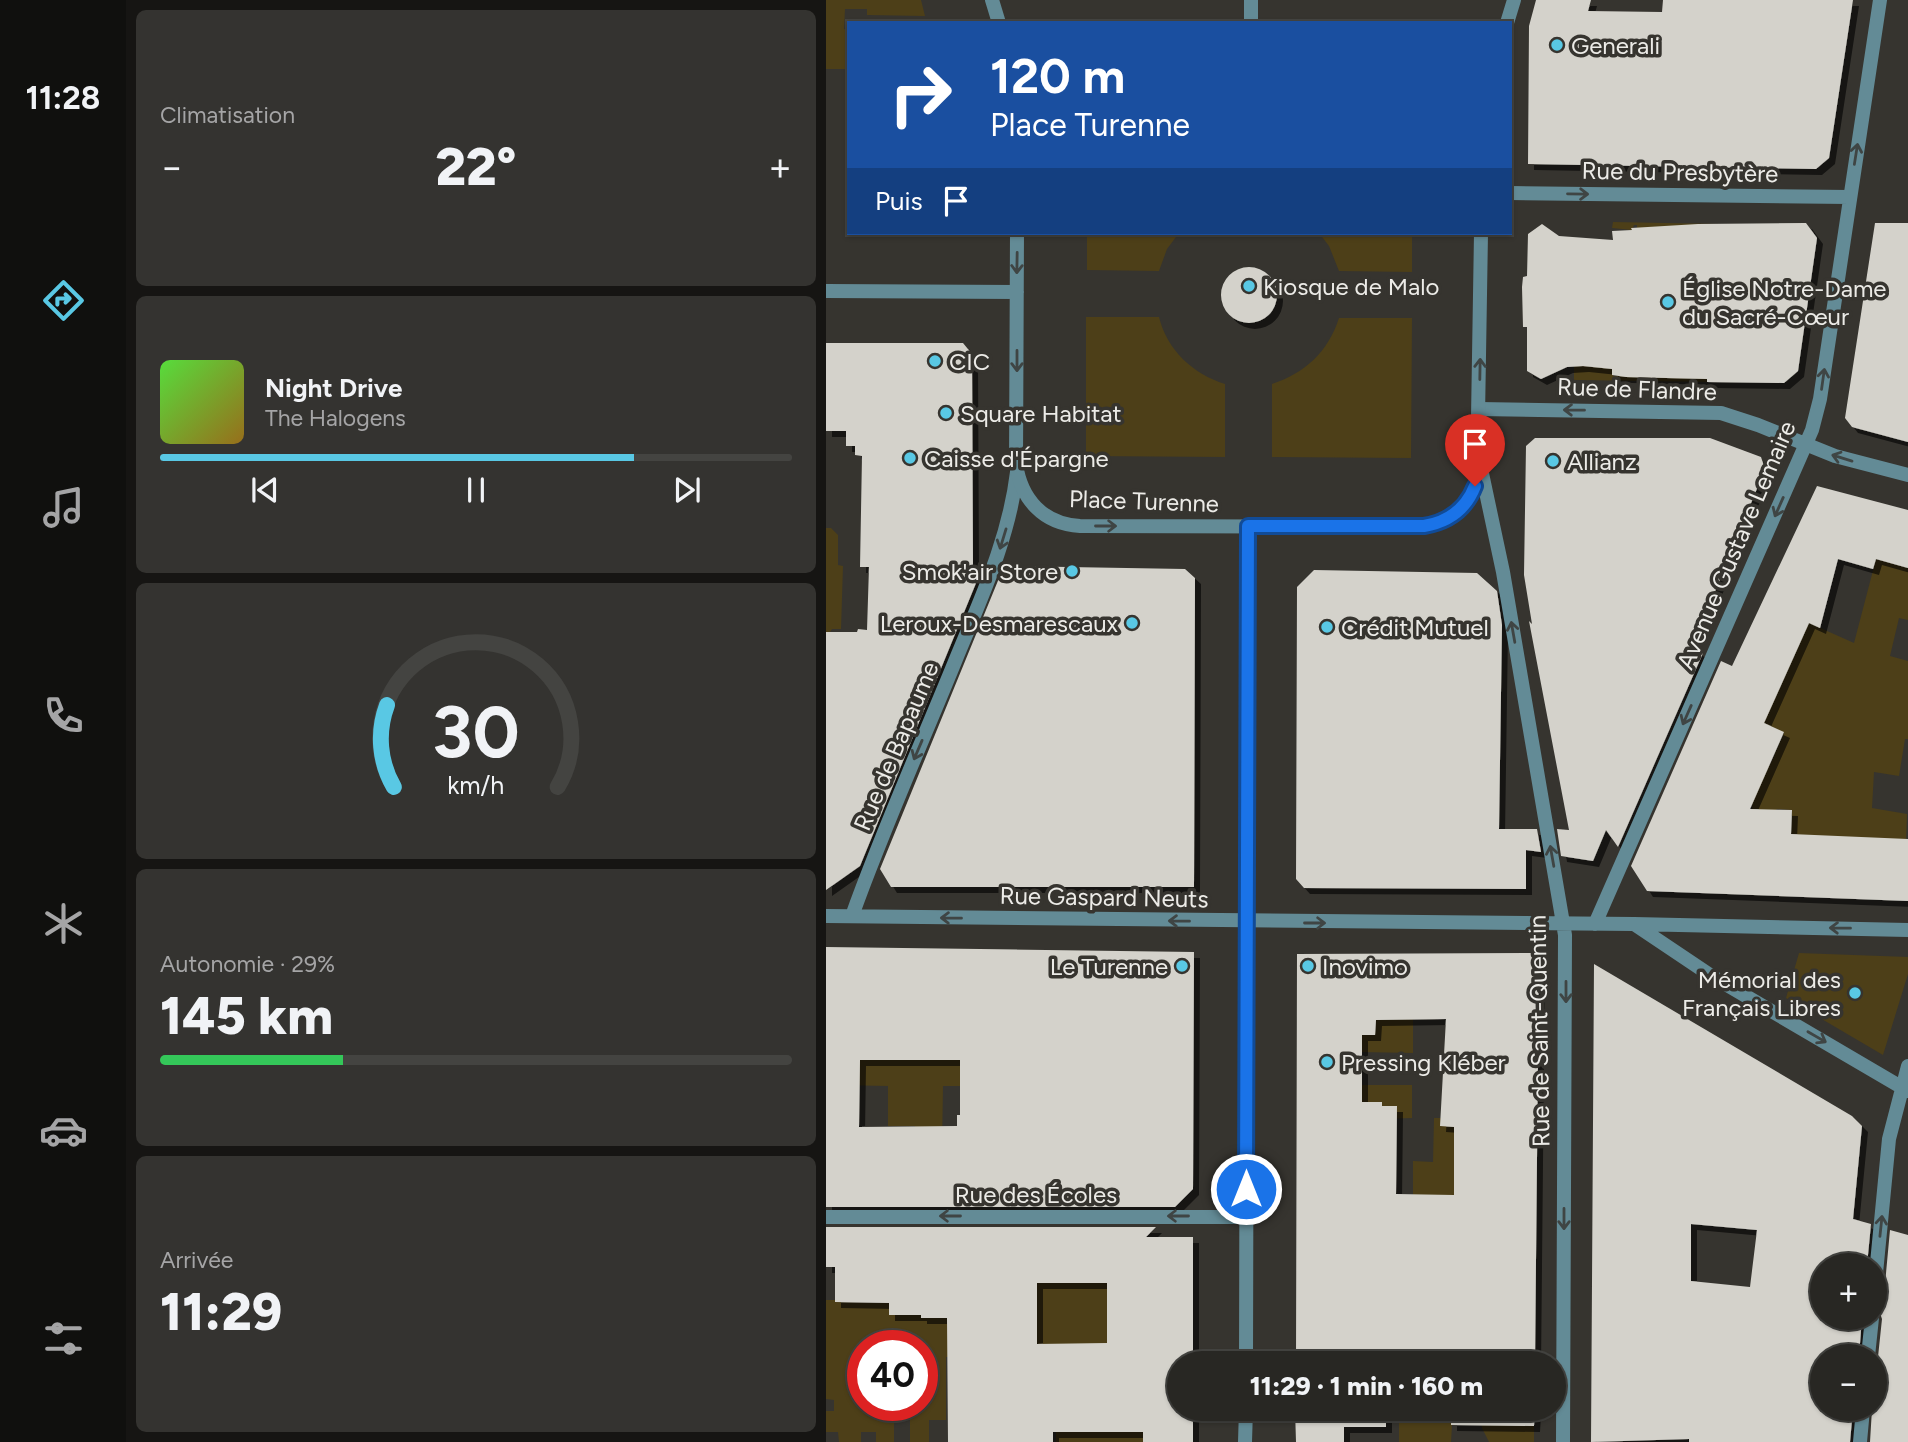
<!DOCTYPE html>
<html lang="fr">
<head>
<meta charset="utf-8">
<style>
	body { margin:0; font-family:Figtree,sans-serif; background:#343330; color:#f1f3f6; height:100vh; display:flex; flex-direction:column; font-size:26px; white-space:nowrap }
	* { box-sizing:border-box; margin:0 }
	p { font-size:23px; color:#a5a5a6 }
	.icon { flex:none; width:38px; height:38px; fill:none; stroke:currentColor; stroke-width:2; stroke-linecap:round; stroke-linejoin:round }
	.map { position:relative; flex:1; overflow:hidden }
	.sheet { display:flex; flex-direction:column; gap:10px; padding:10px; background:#161513; width:700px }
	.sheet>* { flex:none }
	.hud { position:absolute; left:21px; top:21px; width:665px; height:214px; border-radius:0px; box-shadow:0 2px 5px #0004,0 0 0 2px #444441; background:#1a4fa0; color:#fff; overflow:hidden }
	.buttons { position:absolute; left:984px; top:1253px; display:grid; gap:14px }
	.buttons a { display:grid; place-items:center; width:77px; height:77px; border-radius:50%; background:#282723; box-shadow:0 2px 5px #0004,0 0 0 2px #444441; font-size:35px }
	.speed { position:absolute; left:21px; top:1330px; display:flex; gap:14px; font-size:35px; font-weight:700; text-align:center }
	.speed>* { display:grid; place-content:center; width:91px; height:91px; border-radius:50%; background:#282723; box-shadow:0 2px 5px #0004,0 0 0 2px #444441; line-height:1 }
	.speed .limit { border:10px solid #d22; background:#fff; color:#111 }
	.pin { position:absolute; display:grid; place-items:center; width:60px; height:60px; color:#fff; margin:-72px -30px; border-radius:50% 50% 50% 0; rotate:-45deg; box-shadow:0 0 7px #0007 }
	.pin .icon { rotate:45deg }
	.me { position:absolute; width:77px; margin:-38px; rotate:0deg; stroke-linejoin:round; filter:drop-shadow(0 0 5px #0008) }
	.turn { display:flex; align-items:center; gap:24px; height:147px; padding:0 28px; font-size:32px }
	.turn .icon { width:91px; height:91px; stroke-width:2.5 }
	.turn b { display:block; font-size:49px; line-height:60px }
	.then { display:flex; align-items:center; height:66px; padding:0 28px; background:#0003; gap:14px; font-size:26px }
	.big { font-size:52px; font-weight:800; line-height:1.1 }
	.sheet .widget { flex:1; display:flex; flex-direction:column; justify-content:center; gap:10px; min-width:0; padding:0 24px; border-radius:10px; background:#343330 }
	.sheet .dial { align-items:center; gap:0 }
	.dial svg { height:182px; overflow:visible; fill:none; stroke:#444441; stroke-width:7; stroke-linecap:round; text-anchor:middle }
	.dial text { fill:#f1f3f6; stroke:none }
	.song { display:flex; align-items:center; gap:21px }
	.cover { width:84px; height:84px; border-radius:10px; background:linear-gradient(135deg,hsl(110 70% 55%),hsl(40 70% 35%)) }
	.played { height:7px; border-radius:4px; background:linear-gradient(90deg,#59c8e4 75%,#444441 75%) }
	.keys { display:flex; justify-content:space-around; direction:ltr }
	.heat { display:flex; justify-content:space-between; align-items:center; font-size:38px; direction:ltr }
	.charge { height:10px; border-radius:5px; background:linear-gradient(90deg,#34c759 29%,#444441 0) }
	.trip { position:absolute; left:341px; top:1351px; width:399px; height:70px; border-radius:35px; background:#282723; box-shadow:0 2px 5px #0004,0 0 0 2px #444441; font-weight:800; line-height:70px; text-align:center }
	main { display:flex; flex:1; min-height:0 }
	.tab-bar { display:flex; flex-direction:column; width:126px; justify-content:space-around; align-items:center; background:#10100e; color:#a5a5a6 }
	.tab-bar .icon { width:49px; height:49px }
	.tab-bar .selected { color:#59c8e4 }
	.tab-bar b { font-size:32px; color:#f1f3f6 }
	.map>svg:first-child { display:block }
	.green { fill:#4d3f18; fill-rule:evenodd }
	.building { fill:#d4d2cb; fill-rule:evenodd; filter:url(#shadow) }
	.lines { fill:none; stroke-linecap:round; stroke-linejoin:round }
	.pedestrian { stroke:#638b96; stroke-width:14 }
	.minor { stroke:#638b96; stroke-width:14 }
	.tertiary { stroke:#638b96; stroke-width:14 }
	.oneway { stroke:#3f4544 }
	.route-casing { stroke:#114b97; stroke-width:18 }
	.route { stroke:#1a73e8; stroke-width:12 }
	.poi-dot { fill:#59c8e4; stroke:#36342f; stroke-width:2.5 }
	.labels { text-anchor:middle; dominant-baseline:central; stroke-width:7; stroke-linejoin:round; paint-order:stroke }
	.poi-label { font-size:24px; fill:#ecebe7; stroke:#36342f; text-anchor:start }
	.street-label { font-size:24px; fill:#ecebe7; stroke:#36342f }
</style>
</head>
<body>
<main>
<nav class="tab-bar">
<b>11:28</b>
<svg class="icon selected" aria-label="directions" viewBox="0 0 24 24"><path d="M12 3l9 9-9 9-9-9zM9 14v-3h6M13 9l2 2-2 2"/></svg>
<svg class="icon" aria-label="music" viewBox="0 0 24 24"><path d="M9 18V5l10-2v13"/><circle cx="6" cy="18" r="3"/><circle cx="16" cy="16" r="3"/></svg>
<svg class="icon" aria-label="phone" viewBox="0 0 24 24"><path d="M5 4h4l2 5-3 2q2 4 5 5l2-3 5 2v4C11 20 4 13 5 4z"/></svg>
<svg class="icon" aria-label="climate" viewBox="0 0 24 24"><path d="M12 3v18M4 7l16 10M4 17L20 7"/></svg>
<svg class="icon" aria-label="car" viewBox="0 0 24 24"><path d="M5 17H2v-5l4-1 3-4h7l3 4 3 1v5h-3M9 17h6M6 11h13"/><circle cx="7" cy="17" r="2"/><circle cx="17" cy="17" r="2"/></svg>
<svg class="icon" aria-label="filters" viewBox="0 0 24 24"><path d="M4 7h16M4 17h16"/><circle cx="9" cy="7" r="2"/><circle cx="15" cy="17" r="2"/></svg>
</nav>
<section class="sheet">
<div class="widget"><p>Climatisation</p>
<div class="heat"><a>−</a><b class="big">22°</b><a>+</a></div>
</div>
<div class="widget">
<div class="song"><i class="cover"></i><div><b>Night Drive</b><p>The Halogens</p></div></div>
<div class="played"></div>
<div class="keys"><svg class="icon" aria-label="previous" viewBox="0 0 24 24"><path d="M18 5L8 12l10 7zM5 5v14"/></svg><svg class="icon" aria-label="pause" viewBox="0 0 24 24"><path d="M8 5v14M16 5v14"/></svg><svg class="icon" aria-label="next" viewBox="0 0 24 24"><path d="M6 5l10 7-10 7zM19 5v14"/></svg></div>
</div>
<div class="widget dial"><svg viewBox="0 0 100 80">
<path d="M14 69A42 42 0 1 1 86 69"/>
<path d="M14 69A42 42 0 0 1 11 33" stroke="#59c8e4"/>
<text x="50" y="56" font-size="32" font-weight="700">30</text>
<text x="50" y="72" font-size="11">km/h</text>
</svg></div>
<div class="widget"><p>Autonomie · 29%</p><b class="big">145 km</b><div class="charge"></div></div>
<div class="widget"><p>Arrivée</p><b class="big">11:29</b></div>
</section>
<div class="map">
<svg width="1082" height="1442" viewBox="0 0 1082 1442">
	<defs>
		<filter id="shadow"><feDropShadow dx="6" dy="6" stdDeviation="0" flood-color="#0009"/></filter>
	</defs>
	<rect width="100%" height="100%" fill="#36342f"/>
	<path class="green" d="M0,0H95L99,16L41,15V9H19L18,29L23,30V69H0Z
		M787,222L893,224V252L811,228V225H808L806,230L786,228Z
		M261,233H353L341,249L333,271L261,270Z
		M493,233H586V272L513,271L503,246Z
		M260,317H333C341,350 367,374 399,384V457L260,456Z
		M513,318H586L585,458L446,457V384C479,373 502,352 513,318Z
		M748,363H786L787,376H807L810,378L811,375L857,372L893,382L748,380Z
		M0,528H5L12,535V565L17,566L15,629H6L4,632H0Z
		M1050,559L1082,568V620L1073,618L1064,656L1082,661V739H1079L1073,776L1048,772L1046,808L1081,814L1080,842L965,846L966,810L951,809L925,837L927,786L945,763L958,733L937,723L983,623L1028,643Z
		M973,953L1082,957V974L1057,1055L960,998Z
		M587,1019V1053L533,1052L534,1035H549L550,1020Z
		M35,1023L124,1039L149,1086H117L116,1148H89V1126H62V1086L10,1085Z
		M519,1085H586V1118L555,1119V1102H530Z
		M608,1118H661L628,1162V1179L667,1195H587V1161L607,1162Z
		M232,1269H281V1290H297L264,1432H317V1442H230V1397L220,1357H120V1420H103V1442H84V1420H68V1442H50V1432H35V1442H13L12,1432H0V1411H8V1400L0,1399V1300H9V1302L63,1303V1315L110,1282L204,1324H211V1283H231ZM37,1346H96V1405H37Z
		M573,1409H627L625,1442H573Z
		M652,1409H676L677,1425L708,1426V1442H663L656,1428Z"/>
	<path class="building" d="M710,0H765L762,11L836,12L837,0H1027L1003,158L990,169L702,164L703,26Z
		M980,223L991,238L972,371L958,383L881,382V379L800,377L786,375V369L757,366L741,367L715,379L701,371V327H697L696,287L697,277L701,276L702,234L716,224L733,236L787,240L786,231L806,230L805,228L872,224Z
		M1049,223H1082V442L1026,427L1019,418Z
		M395 295a28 28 0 1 1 56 0a28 28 0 1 1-56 0Z
		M0,343H137L146,354L147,566H157L34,866L0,890V632H31L32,629L41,630L43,567H34L36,456L29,455V446H20V431H0Z
		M709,438H884L935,457L939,469L866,648L877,653L792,847L780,830L767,861L735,856L731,829L743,830L703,621L706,624L698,575L700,446Z
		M991,486L1082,510V568L1050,559L1047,569L1012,559L994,628L983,623L938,723L958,732L924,809L966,810L965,834L1082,839V901L821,891L805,866L895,661L906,666Z
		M178,566L359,569L369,578L368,887H65L54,869Z
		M488,570L651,573L671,591L676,625L673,829H711L715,852L700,850V889L478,888L470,879L471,587Z
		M0,947L368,952L367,1189L349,1207H0ZM34,1060H134V1115H131V1126L33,1127Z
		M713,953L709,1363H470L471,954ZM620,1019L614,1126L628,1127V1195L570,1194L571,1106H556V1102H536V1035H549L550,1020Z
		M768,964L1026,1116L1036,1126L1027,1219L1045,1224L1041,1265H996V1318H1036L1033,1356H996V1409H1027L1024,1442H863V1439L765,1442ZM865,1224L931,1230L924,1287L865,1281Z
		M0,1227H330L320,1237H367V1363H354V1409H367V1442H317V1432H227V1442H122L121,1318H95V1315H63V1303L9,1302V1267H0ZM211,1283H281V1343L211,1344Z
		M1064,1230L1082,1235V1442H1044L1046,1409H1048V1363L1052,1357L1056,1319L1054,1313L1048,1309V1303L1055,1300L1058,1295Z
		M469,1409H560V1427H518V1442H470Z
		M575,1409H709L708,1426L625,1425V1410Z"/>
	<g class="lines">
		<path class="pedestrian" d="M166,0L173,23"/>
		<path class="minor" d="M681,23L688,0
			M684,193L1023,197
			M653,409L895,413L932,425L1009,456L1082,475
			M654,464L677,572L739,935L737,1442
			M0,916L808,924L1082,930
			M26,916C57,829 95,745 130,659C155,598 183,539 191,472
			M769,924L986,430L994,399L1054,0
			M808,924L884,975L1082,1091
			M0,1217H420
			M1048,1294L1063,1139L1082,1066
			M1042,1356L1046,1318
			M1034,1442L1037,1409"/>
		<path class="tertiary" d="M425,23V0
			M191,233L190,464C195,499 217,524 254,526L586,527C618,525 642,511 651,479L655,233
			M0,291L191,292
			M420,1363L422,526
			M419,1442L420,1409"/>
	</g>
	<defs><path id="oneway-shaft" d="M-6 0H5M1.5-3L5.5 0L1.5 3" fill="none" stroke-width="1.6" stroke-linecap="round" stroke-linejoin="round" transform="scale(1.75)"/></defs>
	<g class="oneway">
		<use href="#oneway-shaft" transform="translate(1030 154) rotate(-81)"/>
		<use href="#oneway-shaft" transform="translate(752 194) rotate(1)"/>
		<use href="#oneway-shaft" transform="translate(191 263) rotate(91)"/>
		<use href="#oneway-shaft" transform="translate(191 361) rotate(90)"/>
		<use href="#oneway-shaft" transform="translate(654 369) rotate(-89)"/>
		<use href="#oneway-shaft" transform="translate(997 379) rotate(-82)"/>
		<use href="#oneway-shaft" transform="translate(748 410) rotate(-179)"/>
		<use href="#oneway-shaft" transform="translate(1016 458) rotate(-163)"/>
		<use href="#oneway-shaft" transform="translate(953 507) rotate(114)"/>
		<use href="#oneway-shaft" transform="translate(280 526)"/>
		<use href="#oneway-shaft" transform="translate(177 539) rotate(107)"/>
		<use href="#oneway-shaft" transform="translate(687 632) rotate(-100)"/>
		<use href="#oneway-shaft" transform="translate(861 715) rotate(114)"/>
		<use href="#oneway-shaft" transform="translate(92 750) rotate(113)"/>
		<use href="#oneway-shaft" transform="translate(726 856) rotate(-100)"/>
		<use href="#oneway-shaft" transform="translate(125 918) rotate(-179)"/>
		<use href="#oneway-shaft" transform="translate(353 921) rotate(-179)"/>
		<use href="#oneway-shaft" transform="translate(489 923)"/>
		<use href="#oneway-shaft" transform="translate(1014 928) rotate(-179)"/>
		<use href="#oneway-shaft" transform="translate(740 992) rotate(90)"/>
		<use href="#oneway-shaft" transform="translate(991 1037) rotate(30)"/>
		<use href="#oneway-shaft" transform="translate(124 1216) rotate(180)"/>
		<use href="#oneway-shaft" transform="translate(352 1216) rotate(180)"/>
		<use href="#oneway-shaft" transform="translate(738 1219) rotate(90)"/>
		<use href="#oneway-shaft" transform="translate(1055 1226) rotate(-84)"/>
	</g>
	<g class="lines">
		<g class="route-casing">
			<path id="route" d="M420,1189L422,526H598C622,522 640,509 649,486"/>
		</g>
		<use href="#route" class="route"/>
	</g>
	<g class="poi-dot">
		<circle cx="731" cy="45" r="7"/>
		<circle cx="423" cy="286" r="7"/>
		<circle cx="842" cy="302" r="7"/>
		<circle cx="109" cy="361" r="7"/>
		<circle cx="120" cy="413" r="7"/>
		<circle cx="84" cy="458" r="7"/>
		<circle cx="727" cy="461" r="7"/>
		<circle cx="246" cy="571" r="7"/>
		<circle cx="306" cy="623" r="7"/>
		<circle cx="501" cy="627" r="7"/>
		<circle cx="356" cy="966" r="7"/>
		<circle cx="482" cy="966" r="7"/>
		<circle cx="1029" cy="993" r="7"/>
		<circle cx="501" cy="1062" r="7"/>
	</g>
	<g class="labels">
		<g class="poi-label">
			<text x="745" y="45">Generali</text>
			<text x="437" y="286">Kiosque de Malo</text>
			<text x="856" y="288">Église Notre-Dame<tspan x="856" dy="28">du Sacré-Cœur</tspan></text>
			<text x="123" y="361">CIC</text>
			<text x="134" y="413">Square Habitat</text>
			<text x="98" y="458">Caisse d'Épargne</text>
			<text x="741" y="461">Allianz</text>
			<text x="232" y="571" text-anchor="end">Smok'air Store</text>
			<text x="292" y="623" text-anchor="end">Leroux-Desmarescaux</text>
			<text x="515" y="627">Crédit Mutuel</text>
			<text x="342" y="966" text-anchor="end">Le Turenne</text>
			<text x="496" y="966">Inovimo</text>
			<text x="1015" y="979" text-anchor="end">Mémorial des<tspan x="1015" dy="28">Français Libres</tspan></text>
			<text x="515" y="1062">Pressing Kléber</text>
		</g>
		<g class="street-label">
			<text transform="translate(854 172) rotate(1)">Rue du Presbytère</text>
			<text transform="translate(811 389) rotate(2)">Rue de Flandre</text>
			<text transform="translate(318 501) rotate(2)">Place Turenne</text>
			<text transform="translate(910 545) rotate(-67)">Avenue Gustave Lemaire</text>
			<text transform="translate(70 746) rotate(-67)">Rue de Bapaume</text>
			<text transform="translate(278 897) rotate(1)">Rue Gaspard Neuts</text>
			<text transform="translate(713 1031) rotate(-91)">Rue de Saint-Quentin</text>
			<text x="210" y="1194">Rue des Écoles</text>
		</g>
	</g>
</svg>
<div class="buttons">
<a>+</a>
<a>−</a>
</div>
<div class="speed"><div class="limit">40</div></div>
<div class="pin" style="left:649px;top:486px;background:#d93025"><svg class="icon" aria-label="arrive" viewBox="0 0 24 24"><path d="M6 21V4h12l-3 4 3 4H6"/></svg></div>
<svg class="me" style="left:420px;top:1189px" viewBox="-20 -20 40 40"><circle r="17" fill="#1a73e8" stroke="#fff" stroke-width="3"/><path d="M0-11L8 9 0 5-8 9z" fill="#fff"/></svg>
<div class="trip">11:29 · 1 min · 160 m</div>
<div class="hud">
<div class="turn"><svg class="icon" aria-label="right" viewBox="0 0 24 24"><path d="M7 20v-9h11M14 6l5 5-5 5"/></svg><div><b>120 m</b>Place Turenne</div></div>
<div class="then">Puis<svg class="icon" aria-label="arrive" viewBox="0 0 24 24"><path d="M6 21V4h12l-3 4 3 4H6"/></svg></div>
</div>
</div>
</main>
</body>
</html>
